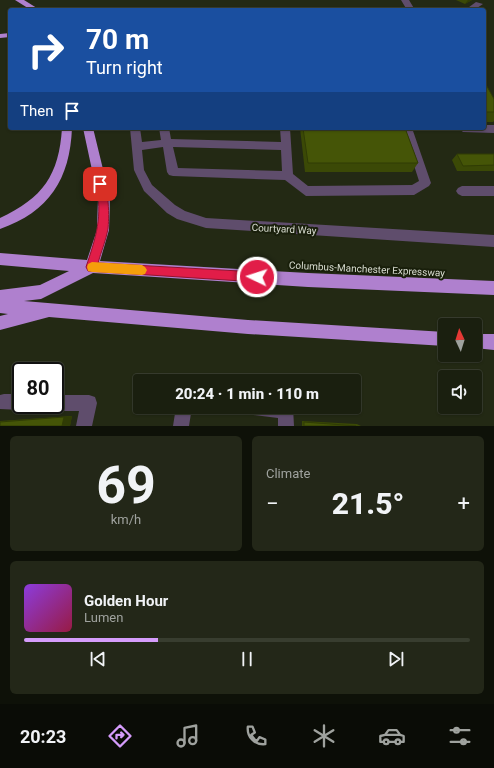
<!DOCTYPE html>
<html lang="en">
<head>
<meta charset="utf-8">
<style>
	body { margin:0; font-family:Roboto,sans-serif; background:#232718; color:#f1f3f6; height:100vh; display:flex; flex-direction:column; font-size:15px; white-space:nowrap }
	* { box-sizing:border-box; margin:0 }
	p { font-size:13px; color:#9fa29e }
	.icon { flex:none; width:22px; height:22px; fill:none; stroke:currentColor; stroke-width:2; stroke-linecap:round; stroke-linejoin:round }
	.map { position:relative; height:426px; overflow:hidden }
	.panel { display:flex; flex-direction:column; gap:10px; padding:10px; background:#0e1108; flex:1 }
	.panel>* { flex:none }
	.guide { position:absolute; left:8px; top:8px; width:478px; height:122px; border-radius:4px; box-shadow:0 1px 3px #0004,0 0 0 1px #383d2f; background:#1a4fa0; color:#fff; overflow:hidden }
	.needle { width:26px; rotate:356deg }
	.controls { position:absolute; left:438px; top:318px; display:grid; gap:8px }
	.controls a { display:grid; place-items:center; width:44px; height:44px; border-radius:4px; background:#1a1f0f; box-shadow:0 1px 3px #0004,0 0 0 1px #383d2f; font-size:20px }
	.speed { position:absolute; left:12px; top:362px; display:flex; gap:8px; font-size:20px; font-weight:700; text-align:center }
	.speed>* { display:grid; place-content:center; width:52px; height:52px; border-radius:50%; background:#1a1f0f; box-shadow:0 1px 3px #0004,0 0 0 1px #383d2f; line-height:1 }
	.speed .limit { border:2px solid #111; border-radius:6px; background:#fff; color:#111 }
	.pin { position:absolute; display:grid; place-items:center; width:34px; height:34px; color:#fff; margin:-17px; border-radius:8px; box-shadow:0 2px 6px #0006 }
	.me { position:absolute; width:44px; margin:-22px; rotate:274deg; stroke-linejoin:round; filter:drop-shadow(0 0 3px #0008) }
	.turn { display:flex; align-items:center; gap:14px; height:84px; padding:0 12px; font-size:18px }
	.turn .icon { width:52px; height:52px; stroke-width:2.5 }
	.turn b { display:block; font-size:28px; line-height:34px }
	.then { display:flex; align-items:center; height:38px; padding:0 12px; background:#0003; gap:8px; font-size:15px }
	.big { font-size:30px; font-weight:800; line-height:1.1 }
	.panel .widget { flex:1; display:flex; flex-direction:column; justify-content:center; gap:6px; min-width:0; padding:0 14px; border-radius:6px; background:#232718 }
	.panel .dial { align-items:center; gap:0 }
	.dial b { font-size:52px; line-height:1 }
	.song { display:flex; align-items:center; gap:12px }
	.cover { width:48px; height:48px; border-radius:6px; background:linear-gradient(135deg,hsl(270 70% 55%),hsl(340 70% 35%)) }
	.played { height:4px; border-radius:2px; background:linear-gradient(90deg,#d59cfb 30%,#383d2f 30%) }
	.keys { display:flex; justify-content:space-around; direction:ltr }
	.heat { display:flex; justify-content:space-between; align-items:center; font-size:22px; direction:ltr }
	.panel .tiles { flex:1; display:grid; gap:10px; grid-template-columns:1fr 1fr }
	.widget:last-child { grid-column:span 2 }
	.trip { position:absolute; left:133px; top:374px; width:228px; height:40px; border-radius:4px; background:#1a1f0f; box-shadow:0 1px 3px #0004,0 0 0 1px #383d2f; font-weight:800; line-height:40px; text-align:center }
	.tab-bar { display:flex; height:64px; justify-content:space-around; align-items:center; background:#0a0c06; color:#9fa29e }
	.tab-bar .icon { width:28px; height:28px }
	.tab-bar .on { color:#d59cfb }
	.tab-bar b { font-size:18px; color:#f1f3f6 }
	.map>svg:first-child { display:block }
	.lines { fill:none; stroke-linecap:round; stroke-linejoin:round }
	.minor { fill:#5f4d6c; fill-rule:evenodd }
	.highway { fill:#af80ce; fill-rule:evenodd }
	.wall { fill:#3b4906 }
	.shaded-wall { fill:#303c05 }
	.building { fill:#455507; stroke:#303c05 }
	.route { fill:#e11d48; stroke:#92132f }
	.slow { fill:#f59e0b }
	.labels { text-anchor:middle; dominant-baseline:central; stroke-width:4; stroke-linejoin:round; paint-order:stroke }
	.street-label { font-size:10px; fill:#d8dcd0; stroke:#191f0b }
</style>
</head>
<body>
<div class="map">
<svg width="494" height="426" viewBox="0 0 494 426">
	<rect width="100%" height="100%" fill="#232914"/>
	<g class="lines">
		<path class="minor" d="M401,0H409L415,10H407Z
			M476,2L483,4L474,10H465Z
			M484,125H494V133L463,132L458,128H484Z
			M130,128H140L142,142L161,140L159,128H169L171,139L281,142L280,128H290L293,174L308,186L412,185L419,181L402,128H412L431,183L429,186L414,195L306,196L285,180L173,176L169,175L167,172L163,147L142,150L144,170L152,185L175,205L185,211L206,218L494,235V247L206,228L177,219L167,213L144,191L134,170ZM173,147L281,150L282,171L178,168Z
			M462,186H494V196H462L458,194L456,191L458,188Z
			M4,394H21V405H28L27,408L21,410L0,409V395Z
			M55,395H89L95,397L97,403L92,426H76L79,411H55L49,409L48,405H55Z
			M176,407H192L189,426H173Z
			M245,407H293L294,426H278V418L253,415L247,413Z"/>
		<path class="highway" d="M15,0H24L40,10H31Z
			M10,33V37L0,38V34Z
			M62,128H72C70,179 49,212 0,229V218C43,198 59,175 62,128Z
			M83,128H93L110,198L109,230L100,261L308,273L494,281V295L308,287L93,273L41,299L24,301L248,320L445,332V346L248,334L49,317L0,330V316L8,314L0,313V290L40,285L69,271L0,265V253L87,260L97,230L98,198Z
			M475,334H494V350L475,348Z"/>
	</g>
	<path class="wall" d="M456,0H472L465,4Z
		M484,81L494,112V121L493,122H484Z
		M300,128H405L418,163L412,172H305Z
		M457,154H494V171H457L452,160Z
		M72,416L70,426H0V421Z
		M302,421L357,424L361,426H302Z"/>
	<path class="shaded-wall" d="M468,0H472L465,4Z
		M72,416L70,426H62L64,417Z"/>
	<path class="building" d="M484,81L494,99V112H484Z
		M303,128H405L418,163H308Z
		M457,154H494V165L463,166Z
		M64,417L62,426H0V422Z
		M304,422L356,426H304Z"/>
	<path class="route" d="M100,181C110,184 109,220 108,229C106,240 101,252 98,263L257,272L260,274L262,277L260,281L257,282L88,271L86,267C96,237 103,217 96,184Z"/>
	<path class="slow" d="M92,262L142,265L145,267L147,270L145,274L142,275L92,272L88,271L87,267L88,264Z"/>
	<g class="labels">
		<g class="street-label">
			<text transform="translate(284 229) rotate(3)">Courtyard Way</text>
			<text transform="translate(367 269) rotate(3)">Columbus-Manchester Expressway</text>
		</g>
	</g>
</svg>
<div class="controls">
<a><svg class="needle" viewBox="-14 -14 28 28"><path d="M0-13l5 13h-10z" fill="#e53935"/><path d="M0 13l5-13h-10z" fill="#9fa29e"/></svg></a>
<a><svg class="icon" aria-label="sound" viewBox="0 0 24 24"><path d="M4 9h4l5-4v14l-5-4H4zM17 9q2 3 0 6"/></svg></a>
</div>
<div class="speed"><div class="limit">80</div></div>
<div class="pin" style="left:100px;top:184px;background:#d93025"><svg class="icon" aria-label="arrive" viewBox="0 0 24 24"><path d="M6 21V4h12l-3 4 3 4H6"/></svg></div>
<svg class="me" style="left:257px;top:277px" viewBox="-20 -20 40 40"><circle r="17" fill="#e11d48" stroke="#fff" stroke-width="3"/><path d="M0-11L8 9 0 5-8 9z" fill="#fff"/></svg>
<div class="trip">20:24 · 1 min · 110 m</div>
<div class="guide">
<div class="turn"><svg class="icon" aria-label="right" viewBox="0 0 24 24"><path d="M7 20v-9h11M14 6l5 5-5 5"/></svg><div><b>70 m</b>Turn right</div></div>
<div class="then">Then<svg class="icon" aria-label="arrive" viewBox="0 0 24 24"><path d="M6 21V4h12l-3 4 3 4H6"/></svg></div>
</div>
</div>
<section class="panel">
<div class="tiles">
<div class="widget dial"><b>69</b><p>km/h</p></div>
<div class="widget"><p>Climate</p>
<div class="heat"><a>−</a><b class="big">21.5°</b><a>+</a></div>
</div>
<div class="widget">
<div class="song"><i class="cover"></i><div><b>Golden Hour</b><p>Lumen</p></div></div>
<div class="played"></div>
<div class="keys"><svg class="icon" aria-label="previous" viewBox="0 0 24 24"><path d="M18 5L8 12l10 7zM5 5v14"/></svg><svg class="icon" aria-label="pause" viewBox="0 0 24 24"><path d="M8 5v14M16 5v14"/></svg><svg class="icon" aria-label="next" viewBox="0 0 24 24"><path d="M6 5l10 7-10 7zM19 5v14"/></svg></div>
</div>
</div>
</section>
<nav class="tab-bar">
<b>20:23</b>
<svg class="icon on" aria-label="directions" viewBox="0 0 24 24"><path d="M12 3l9 9-9 9-9-9zM9 14v-3h6M13 9l2 2-2 2"/></svg>
<svg class="icon" aria-label="music" viewBox="0 0 24 24"><path d="M9 18V5l10-2v13"/><circle cx="6" cy="18" r="3"/><circle cx="16" cy="16" r="3"/></svg>
<svg class="icon" aria-label="phone" viewBox="0 0 24 24"><path d="M5 4h4l2 5-3 2q2 4 5 5l2-3 5 2v4C11 20 4 13 5 4z"/></svg>
<svg class="icon" aria-label="climate" viewBox="0 0 24 24"><path d="M12 3v18M4 7l16 10M4 17L20 7"/></svg>
<svg class="icon" aria-label="car" viewBox="0 0 24 24"><path d="M5 17H2v-5l4-1 3-4h7l3 4 3 1v5h-3M9 17h6M6 11h13"/><circle cx="7" cy="17" r="2"/><circle cx="17" cy="17" r="2"/></svg>
<svg class="icon" aria-label="filters" viewBox="0 0 24 24"><path d="M4 7h16M4 17h16"/><circle cx="9" cy="7" r="2"/><circle cx="15" cy="17" r="2"/></svg>
</nav>
</body>
</html>
